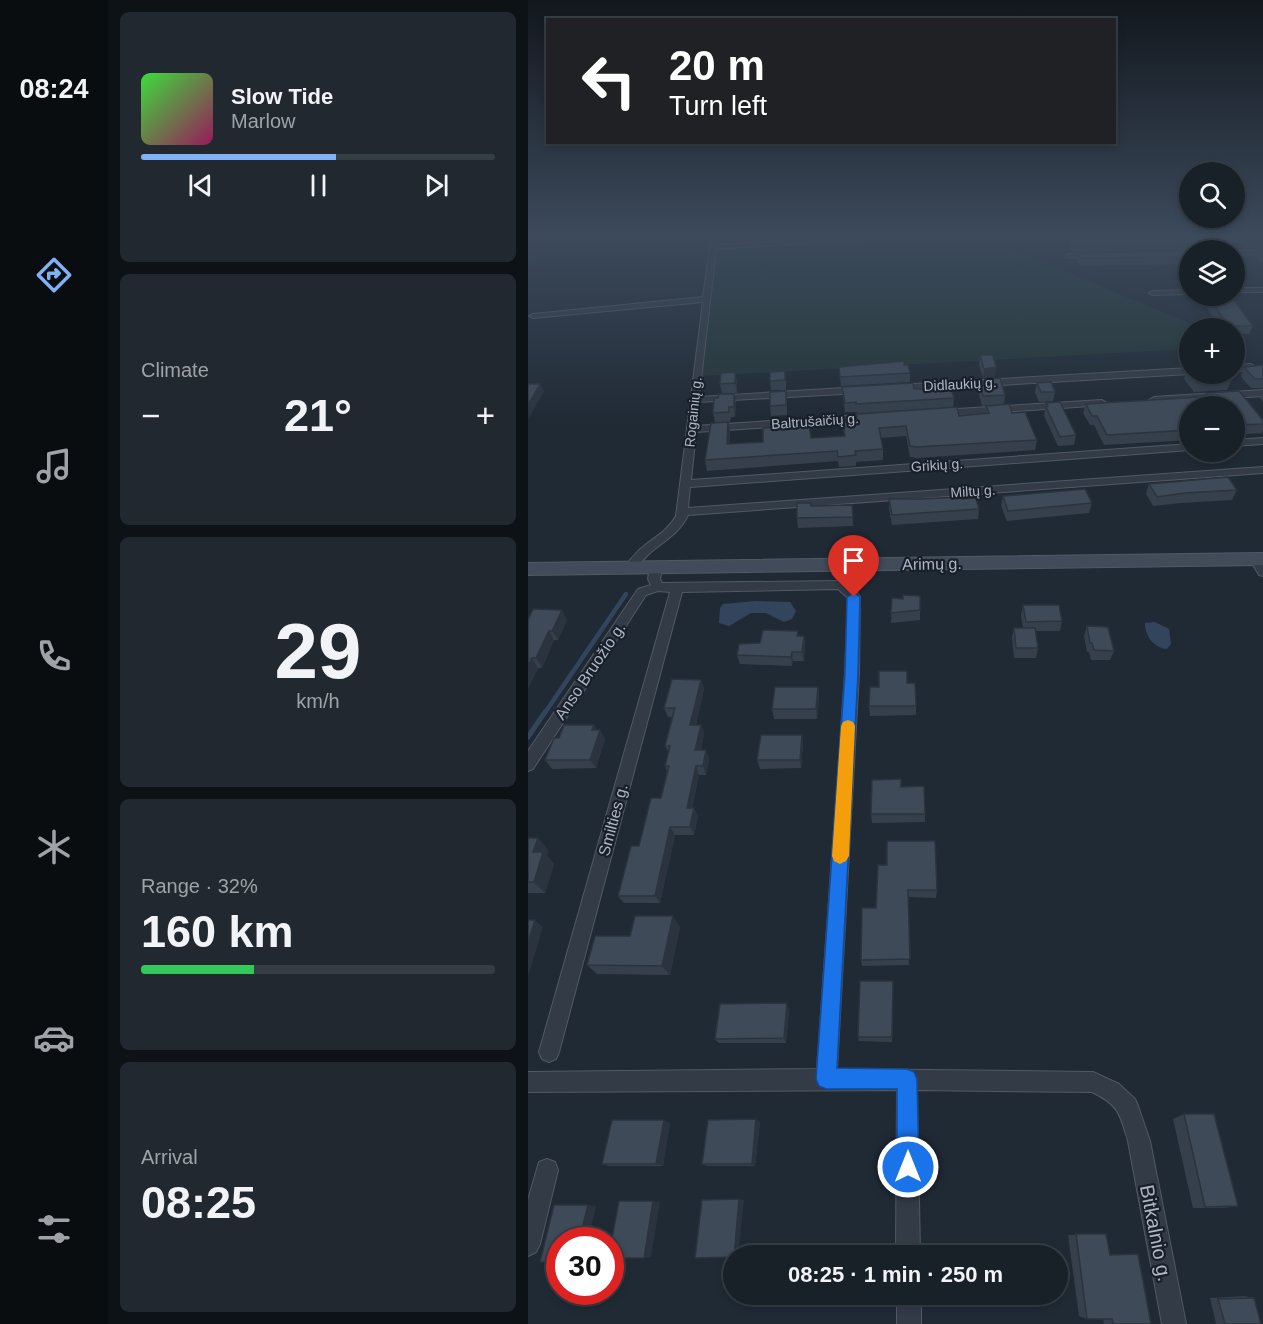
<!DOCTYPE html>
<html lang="en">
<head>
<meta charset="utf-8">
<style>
	body { margin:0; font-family:Arial,sans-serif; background:#212830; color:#f1f3f6; height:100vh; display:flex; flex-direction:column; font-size:22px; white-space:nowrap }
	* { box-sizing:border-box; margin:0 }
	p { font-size:20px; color:#9fa3a8 }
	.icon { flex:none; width:33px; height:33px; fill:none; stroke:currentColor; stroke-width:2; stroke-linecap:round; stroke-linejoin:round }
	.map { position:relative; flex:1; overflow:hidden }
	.sheet { display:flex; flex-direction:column; gap:12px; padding:12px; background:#0d1216; width:420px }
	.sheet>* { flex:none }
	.guide { position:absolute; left:18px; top:18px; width:570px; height:126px; border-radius:0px; box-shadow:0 3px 9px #0003,0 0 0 2px #363e45; background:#202124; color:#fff; overflow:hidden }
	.fabs { position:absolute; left:651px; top:162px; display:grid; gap:12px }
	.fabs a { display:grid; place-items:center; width:66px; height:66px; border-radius:50%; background:#182028; box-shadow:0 3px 9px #0003,0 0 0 2px #363e45; font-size:30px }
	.speed { position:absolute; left:18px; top:1227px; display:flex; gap:12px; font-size:30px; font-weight:700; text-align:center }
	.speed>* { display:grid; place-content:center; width:78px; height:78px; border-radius:50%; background:#182028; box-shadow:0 3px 9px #0003,0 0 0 2px #363e45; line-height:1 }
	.speed .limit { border:9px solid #d22; background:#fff; color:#111 }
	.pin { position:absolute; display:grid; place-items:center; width:51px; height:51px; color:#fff; margin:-62px -26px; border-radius:50% 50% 50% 0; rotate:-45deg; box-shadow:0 0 6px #0007 }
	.pin .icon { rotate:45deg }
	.me { position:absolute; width:66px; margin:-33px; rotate:0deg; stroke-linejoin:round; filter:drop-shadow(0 0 4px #0008) }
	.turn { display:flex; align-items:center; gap:21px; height:126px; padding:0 24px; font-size:27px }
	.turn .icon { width:78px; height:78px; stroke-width:2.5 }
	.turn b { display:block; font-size:42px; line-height:51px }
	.big { font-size:45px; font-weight:700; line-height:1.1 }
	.sheet .card { flex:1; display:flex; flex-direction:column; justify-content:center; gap:9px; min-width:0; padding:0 21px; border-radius:9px; background:#212830 }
	.sheet .dial { align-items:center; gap:0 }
	.dial b { font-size:78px; line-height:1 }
	.song { display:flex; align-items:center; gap:18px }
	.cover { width:72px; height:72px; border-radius:9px; background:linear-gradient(135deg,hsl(120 70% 55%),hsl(330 70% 35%)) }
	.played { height:6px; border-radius:3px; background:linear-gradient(90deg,#81b0f4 55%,#363e45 55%) }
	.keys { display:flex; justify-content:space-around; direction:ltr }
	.heat { display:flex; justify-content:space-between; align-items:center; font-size:33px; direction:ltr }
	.charge { height:9px; border-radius:4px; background:linear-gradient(90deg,#34c759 32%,#363e45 0) }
	.trip { position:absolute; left:195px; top:1245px; width:345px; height:60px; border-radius:30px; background:#182028; box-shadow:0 3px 9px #0003,0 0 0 2px #363e45; font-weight:700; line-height:60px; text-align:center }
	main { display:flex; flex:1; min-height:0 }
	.menu { display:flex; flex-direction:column; width:108px; justify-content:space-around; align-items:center; background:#0a0d10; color:#9fa3a8 }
	.menu .icon { width:42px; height:42px }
	.menu .current { color:#81b0f4 }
	.menu b { font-size:27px; color:#f1f3f6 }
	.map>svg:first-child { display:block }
	.green { fill:#233737 }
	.water { fill:#33455d }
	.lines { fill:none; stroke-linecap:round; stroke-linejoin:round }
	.stream-far1 { stroke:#33455d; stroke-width:4.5 }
	.stream { stroke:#33455d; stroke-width:5 }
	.street-casing { stroke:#515964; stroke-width:2 }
	.secondary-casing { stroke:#515964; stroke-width:2 }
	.street { fill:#333b46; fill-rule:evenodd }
	.secondary { fill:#414b59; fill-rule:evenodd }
	.wall { fill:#35404c }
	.shaded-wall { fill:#2b343e }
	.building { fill:#3e4a58; stroke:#2b343e; stroke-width:1.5 }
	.route { fill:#1a73e8; stroke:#114b97; stroke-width:1.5 }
	.slow { fill:#f59e0b }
	.labels { text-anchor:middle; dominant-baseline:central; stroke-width:4.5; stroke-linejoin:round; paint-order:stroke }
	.far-street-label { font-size:14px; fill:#adb6c3; stroke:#19202a }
	.street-label { font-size:16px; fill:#adb6c3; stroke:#19202a }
	.near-street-label { font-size:20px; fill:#adb6c3; stroke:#19202a }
</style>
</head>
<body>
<main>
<nav class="menu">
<b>08:24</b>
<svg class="icon current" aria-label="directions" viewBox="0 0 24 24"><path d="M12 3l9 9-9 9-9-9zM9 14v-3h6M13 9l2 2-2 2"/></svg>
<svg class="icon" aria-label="music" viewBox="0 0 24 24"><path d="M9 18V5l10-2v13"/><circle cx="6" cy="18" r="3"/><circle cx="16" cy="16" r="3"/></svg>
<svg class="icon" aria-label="phone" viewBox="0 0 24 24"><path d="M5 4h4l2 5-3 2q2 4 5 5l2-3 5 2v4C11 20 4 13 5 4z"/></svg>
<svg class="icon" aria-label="climate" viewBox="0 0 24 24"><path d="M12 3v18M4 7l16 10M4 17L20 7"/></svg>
<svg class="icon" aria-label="car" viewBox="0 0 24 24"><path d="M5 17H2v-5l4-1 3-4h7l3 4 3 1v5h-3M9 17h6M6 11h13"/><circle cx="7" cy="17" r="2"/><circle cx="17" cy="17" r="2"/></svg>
<svg class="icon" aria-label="filters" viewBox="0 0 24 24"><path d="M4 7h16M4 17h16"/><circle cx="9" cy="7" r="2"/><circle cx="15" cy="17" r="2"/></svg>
</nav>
<section class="sheet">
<div class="card">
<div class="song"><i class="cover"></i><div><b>Slow Tide</b><p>Marlow</p></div></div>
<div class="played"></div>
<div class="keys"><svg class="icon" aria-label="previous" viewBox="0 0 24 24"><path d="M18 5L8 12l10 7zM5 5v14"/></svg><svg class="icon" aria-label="pause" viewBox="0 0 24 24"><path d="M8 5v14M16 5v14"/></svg><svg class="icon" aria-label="next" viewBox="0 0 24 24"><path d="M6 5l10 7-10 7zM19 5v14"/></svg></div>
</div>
<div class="card"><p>Climate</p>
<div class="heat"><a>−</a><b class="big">21°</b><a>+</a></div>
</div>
<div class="card dial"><b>29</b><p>km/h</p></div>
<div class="card"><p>Range · 32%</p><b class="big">160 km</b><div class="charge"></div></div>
<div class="card"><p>Arrival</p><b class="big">08:25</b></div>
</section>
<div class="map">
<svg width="735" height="1324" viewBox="0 0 735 1324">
	<rect width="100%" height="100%" fill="#202a35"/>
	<path class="green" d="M0,234H183L181,249L0,262Z
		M189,234H455L470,244L674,328H662L661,349L174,376Z"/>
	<path class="water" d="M227,601L262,602L268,611L264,619L256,622L238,613H223L201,626L191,623L192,608L195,604Z
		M627,622L641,629L643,644L639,649C626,648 617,636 617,623Z"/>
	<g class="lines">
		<path class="stream-far1" d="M16,714L98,594"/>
		<path class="stream" d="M0,737L17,712"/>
		<g class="street-casing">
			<path id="street" d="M184,234H190L189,245L373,234H416L188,249L171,397L332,387L337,390L332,393L170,402L168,426L346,414L351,417L346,420L168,432L163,480L662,444V450L162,487L160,508L735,467V473L160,515C148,541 122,545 107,571H99L97,568C112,541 135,539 148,516L175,302L5,318L1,316L5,314L175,297Z
				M735,236V240L671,242L668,240L671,238Z
				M735,250V254L706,255V251Z
				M540,254H566L569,256L566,258L538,257Z
				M706,288H735V292H706Z
				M662,290V294L625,295L621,293L625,291Z
				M706,365L723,364L727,367L723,370L706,371Z
				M662,368V374L369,391L365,388L369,385Z
				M735,390V396L626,403L621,400L626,397Z
				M574,400L579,403L577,405L413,416L408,413L413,410Z
				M735,438V444L706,446V440Z
				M728,555L732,556L735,561V576L731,575L722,559Z
				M128,563L134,567L132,579L134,583L312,581C322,584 327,588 332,597L331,673L309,1069L565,1072L591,1084L607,1099L610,1106L622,1141L658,1324H634L600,1141C592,1114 591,1105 564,1092L389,1090L392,1256H368L369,1090L0,1092V1072L289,1069L317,673L320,598L310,589L154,592L31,1052L28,1059L21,1062L14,1059L11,1052L142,592L130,591L118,595L5,769L0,771V751L110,589L123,585L120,579L122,567Z
				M19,1159L27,1162L30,1170L12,1244L8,1252L0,1256V1200L11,1162Z
				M369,1294H393V1324H369Z"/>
		</g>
		<g class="secondary-casing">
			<path id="secondary" d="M735,553V565L0,575V563Z"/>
		</g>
		<use href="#street" class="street"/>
		<use href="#secondary" class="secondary"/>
	</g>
	<path class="wall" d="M685,237L698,250H662L544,252L542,246L543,239L545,240Z
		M735,237V248H718L716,246L718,238Z
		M730,249H735V262H733L727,257Z
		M662,251V264L552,266L549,260L550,253Z
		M682,299L725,326L721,334H706V328H692L679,308Z
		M452,355L468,367L467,376L455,378L451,365Z
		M376,365L382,373V382L313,386L311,367Z
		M735,365V388H723L713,377L716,367Z
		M659,369H662V374H697L703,381L699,390L666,392L656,379Z
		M207,372L209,382V393H194L192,384Z
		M460,379L477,395L476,404L454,406L451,395L452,386L459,385Z
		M258,380V390H243L242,381Z
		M509,383L527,392L525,401L511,402L507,392Z
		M314,387L426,398L425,407L329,414V412H317Z
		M735,392V402L732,398Z
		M678,393L735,420V430L734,433L706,435V406H662V440L576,445L566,425H562L555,413L558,404L676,396Z
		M206,394L208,403L207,417H203L202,422L187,423L185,413L190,398Z
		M259,400V415L243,416L242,406Z
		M518,403L548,435L546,445L530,446L516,416Z
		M458,406L484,413L509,440L507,450L388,458L382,457L378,436L353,438L355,449V460L328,462V466L311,467L310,461L179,471L177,460L200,422L202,432V444L316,436L315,422L458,413Z
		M621,484L709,490L704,500L653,503L625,506L618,494Z
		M475,496L564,503L561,513L479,521L473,506Z
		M361,499H434L451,509L450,519L364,525L361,509Z
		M324,505L325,526L270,528L269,518L283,506Z
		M392,596V620L363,623L364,598L375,599Z
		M495,605L534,621L532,631H508L510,648L508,658H486L484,637L486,628H495L493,615Z
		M0,620H39L30,640H26L14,668H10L0,688Z
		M559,626L586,651L582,660H563L561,652H559L556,636Z
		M270,636H276L277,645L276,661H265L264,666L212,664L209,655Z
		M173,680L176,689L168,725H173L176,734L173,750H178L181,759L178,775H171L164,808H166L170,816L166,835H147L132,903H96L90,896L133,798L139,771L137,766L141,753L137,746L144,717H140L136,708Z
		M379,683L388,706V715L342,716L341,706L351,687Z
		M290,687L291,697L289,719H246L244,709Z
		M69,730L77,739L68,768L24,769L17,760L31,738Z
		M274,735L275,744L273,768L232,769L229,760Z
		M373,787L397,814V822L344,823L343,814Z
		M0,838H10L20,850L19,856L26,864L17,893H0Z
		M350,865L409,890L408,898L380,897L381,965L334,966L333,960L348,908Z
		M152,927L142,975L69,974L59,965L102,936Z
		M365,981L364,1042L331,1041L330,1037Z
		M261,1009L258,1043H191L187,1039Z
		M656,1114L710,1206L696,1208H665L645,1119Z
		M232,1122L227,1166H179L174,1164Z
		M142,1123L135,1166H81L74,1164Z
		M578,1234L581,1254H610L623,1324H576L575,1319H559L551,1316L540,1235Z
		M717,1296L726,1298L733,1324H688L682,1298Z"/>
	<path class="shaded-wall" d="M468,367L467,376L455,378L456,369Z
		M207,372L209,382V393L207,383Z
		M12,384L16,391L1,418L0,415V405Z
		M206,394L208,403L207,417L206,407Z
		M200,422L202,432V454L199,444Z
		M34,610L39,620L30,640L24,631Z
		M21,631L26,640L14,668L8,658Z
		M276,636L277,645L276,661L274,652Z
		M264,652L265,661L264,666L263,657Z
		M4,658L10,668L0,688V666Z
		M173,680L176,689L166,734L162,725Z
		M290,687L291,697L289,719L288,709Z
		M66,725L71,733L72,730L77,739L68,768L62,760L64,730Z
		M173,725L176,734L171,759L167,750Z
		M274,735L275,744L273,768L272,760Z
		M178,750L181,759L178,775L175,766Z
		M168,766L171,775L163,816L159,808Z
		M166,808L170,816L166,835L162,827Z
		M142,827L147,835L132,903L127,896Z
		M10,838L20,850L19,856L26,864L17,893L6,882L5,852Z
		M145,916L152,927L142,975L134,966Z
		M7,920L15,927L0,976V943Z
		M259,1003L261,1009L258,1043L256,1038Z
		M228,1119L232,1122L227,1166L224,1164Z
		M136,1120L142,1123L135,1166L128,1164Z
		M211,1199L216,1200L210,1256H206Z
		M125,1201L132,1202L123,1257L116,1258Z
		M60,1205L68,1206L60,1240H51Z"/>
	<path class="building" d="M685,237L698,250H664L666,245L664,243L546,245L543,239L545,240Z
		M735,237V241H721L718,238Z
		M730,249H735V254Z
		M662,251V257L553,258L550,253Z
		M682,299H705L725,326H700Z
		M452,355H465L468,367L456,369Z
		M376,361V365H380L382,373L312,377L311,367Z
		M735,365V379H727L716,367Z
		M257,371V380L242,381V372Z
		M207,372V383L192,384L193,373Z
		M662,374H697L703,381L670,383Z
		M472,378L477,395L455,396L452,386L462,385L460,379Z
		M523,382L527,392H513L509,383Z
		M385,383L386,389L423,388L426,398L328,404V402L317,403L314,387Z
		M0,384H12L0,405Z
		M258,391V405L242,406V392Z
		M711,391L735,420V424L706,425V406H662V430L579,435L569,416H564L558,404L673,397L680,395L678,393Z
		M191,394H206V407H201V412L185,413L186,398H190Z
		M532,402L548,435L532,437L518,407L520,406L518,403Z
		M481,404L484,413L497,412L509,440L388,447L382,446L378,426L351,428L355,449L327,451L328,455L310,457L309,451L177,460L183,423L200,422L199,444L235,442V428L281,424L283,438L317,436L315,422L329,421V414L429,407L431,416L461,413L458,406Z
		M700,477L709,490L657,493L629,497L621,484Z
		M557,489L564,503L480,511L475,496Z
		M433,497L434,499L448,498L451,509L364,515L361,499H393Z
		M269,503H283V506L324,505L325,517L269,518Z
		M375,595L392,596V610L363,613L364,598L375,599Z
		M495,605H531L534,621L498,622Z
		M5,609L34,610L24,631H21L8,658H4L0,666V620Z
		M559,626L580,627L586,651L566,650L564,643H562Z
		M486,628H507L510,648H488Z
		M235,630L270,631L269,636H276L274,652H264L263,657L209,655L211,644L232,643Z
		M351,671H379V683H387L388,706H341L342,687H351Z
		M144,679L173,680L162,725H173L167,750H178L175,766H168L159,808H166L162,827H142L127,896H90L103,846H111L123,798H133L141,766H137L142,746H137L147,708H136Z
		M247,687H290L288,709H244Z
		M36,725H66L64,730H72L62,760H17L26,738H31Z
		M233,735H274L272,760H229Z
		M373,779V787L396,786L397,814H343L344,780Z
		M0,838H10L5,852H15L6,882H0Z
		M359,841H407L409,890H380L382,959L333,960L334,908H348L350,865H359Z
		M107,916H145L134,966L59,965L67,936H102Z
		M0,920H7L0,943Z
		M332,981H365L364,1037H330Z
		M259,1003L256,1038L187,1039L192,1004Z
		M656,1114H686L710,1206L677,1207Z
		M228,1119L224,1164H174L180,1120Z
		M84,1120H136L128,1164H74Z
		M211,1199L206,1257L167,1258L174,1200Z
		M91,1201H125L116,1258H82V1249Z
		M26,1205H60L51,1240H32V1262H12Z
		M548,1234H578L582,1255L610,1254L623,1324H585L584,1319H559Z
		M726,1298L733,1324H697L690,1299Z"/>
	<linearGradient id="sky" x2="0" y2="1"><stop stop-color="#12171d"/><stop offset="0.56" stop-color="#3c4a5c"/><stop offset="1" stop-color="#3c4a5c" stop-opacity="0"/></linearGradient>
	<rect width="735" height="420" fill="url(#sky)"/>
	<path class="route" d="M326,593L332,597L330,673L309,1068L379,1069L386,1072L389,1079L391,1167L387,1175L380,1178L372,1175L369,1167V1089H298L291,1086L288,1079L317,673L319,597Z"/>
	<path class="slow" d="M320,720L325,722L327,726L321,856L318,861L312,864L306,861L304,856L313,726L315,722Z"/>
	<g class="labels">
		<g class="far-street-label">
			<text transform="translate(432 384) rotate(-3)">Didlaukių g.</text>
			<text transform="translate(165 412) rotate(-84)">Rogainių g.</text>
			<text transform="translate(287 421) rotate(-4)">Baltrušaičių g.</text>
			<text transform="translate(409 465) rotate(-4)">Grikių g.</text>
			<text transform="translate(445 491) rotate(-4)">Miltų g.</text>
		</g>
		<g class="street-label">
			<text transform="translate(404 564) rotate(-1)">Arimų g.</text>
			<text transform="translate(62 671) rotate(-56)">Anso Bruožio g.</text>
			<text transform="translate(85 820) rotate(-75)">Smilties g.</text>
		</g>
		<g class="near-street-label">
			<text transform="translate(628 1233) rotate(79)">Bitkalnio g.</text>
		</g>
	</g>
</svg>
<div class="fabs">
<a><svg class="icon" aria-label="search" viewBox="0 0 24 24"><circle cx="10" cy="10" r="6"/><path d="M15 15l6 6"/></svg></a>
<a><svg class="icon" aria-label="layers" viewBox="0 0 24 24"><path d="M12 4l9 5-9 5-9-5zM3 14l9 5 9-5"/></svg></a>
<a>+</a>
<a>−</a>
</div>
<div class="speed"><div class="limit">30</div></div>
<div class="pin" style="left:326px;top:597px;background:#d93025"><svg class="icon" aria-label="arrive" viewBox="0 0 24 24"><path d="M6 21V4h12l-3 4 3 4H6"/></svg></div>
<svg class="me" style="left:380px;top:1167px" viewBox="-20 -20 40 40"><circle r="17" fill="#1a73e8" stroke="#fff" stroke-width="3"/><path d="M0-11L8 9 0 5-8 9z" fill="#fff"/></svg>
<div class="trip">08:25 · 1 min · 250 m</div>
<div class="guide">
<div class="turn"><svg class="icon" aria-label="left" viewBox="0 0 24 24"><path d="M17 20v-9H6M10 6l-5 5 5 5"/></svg><div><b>20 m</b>Turn left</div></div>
</div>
</div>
</main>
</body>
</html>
